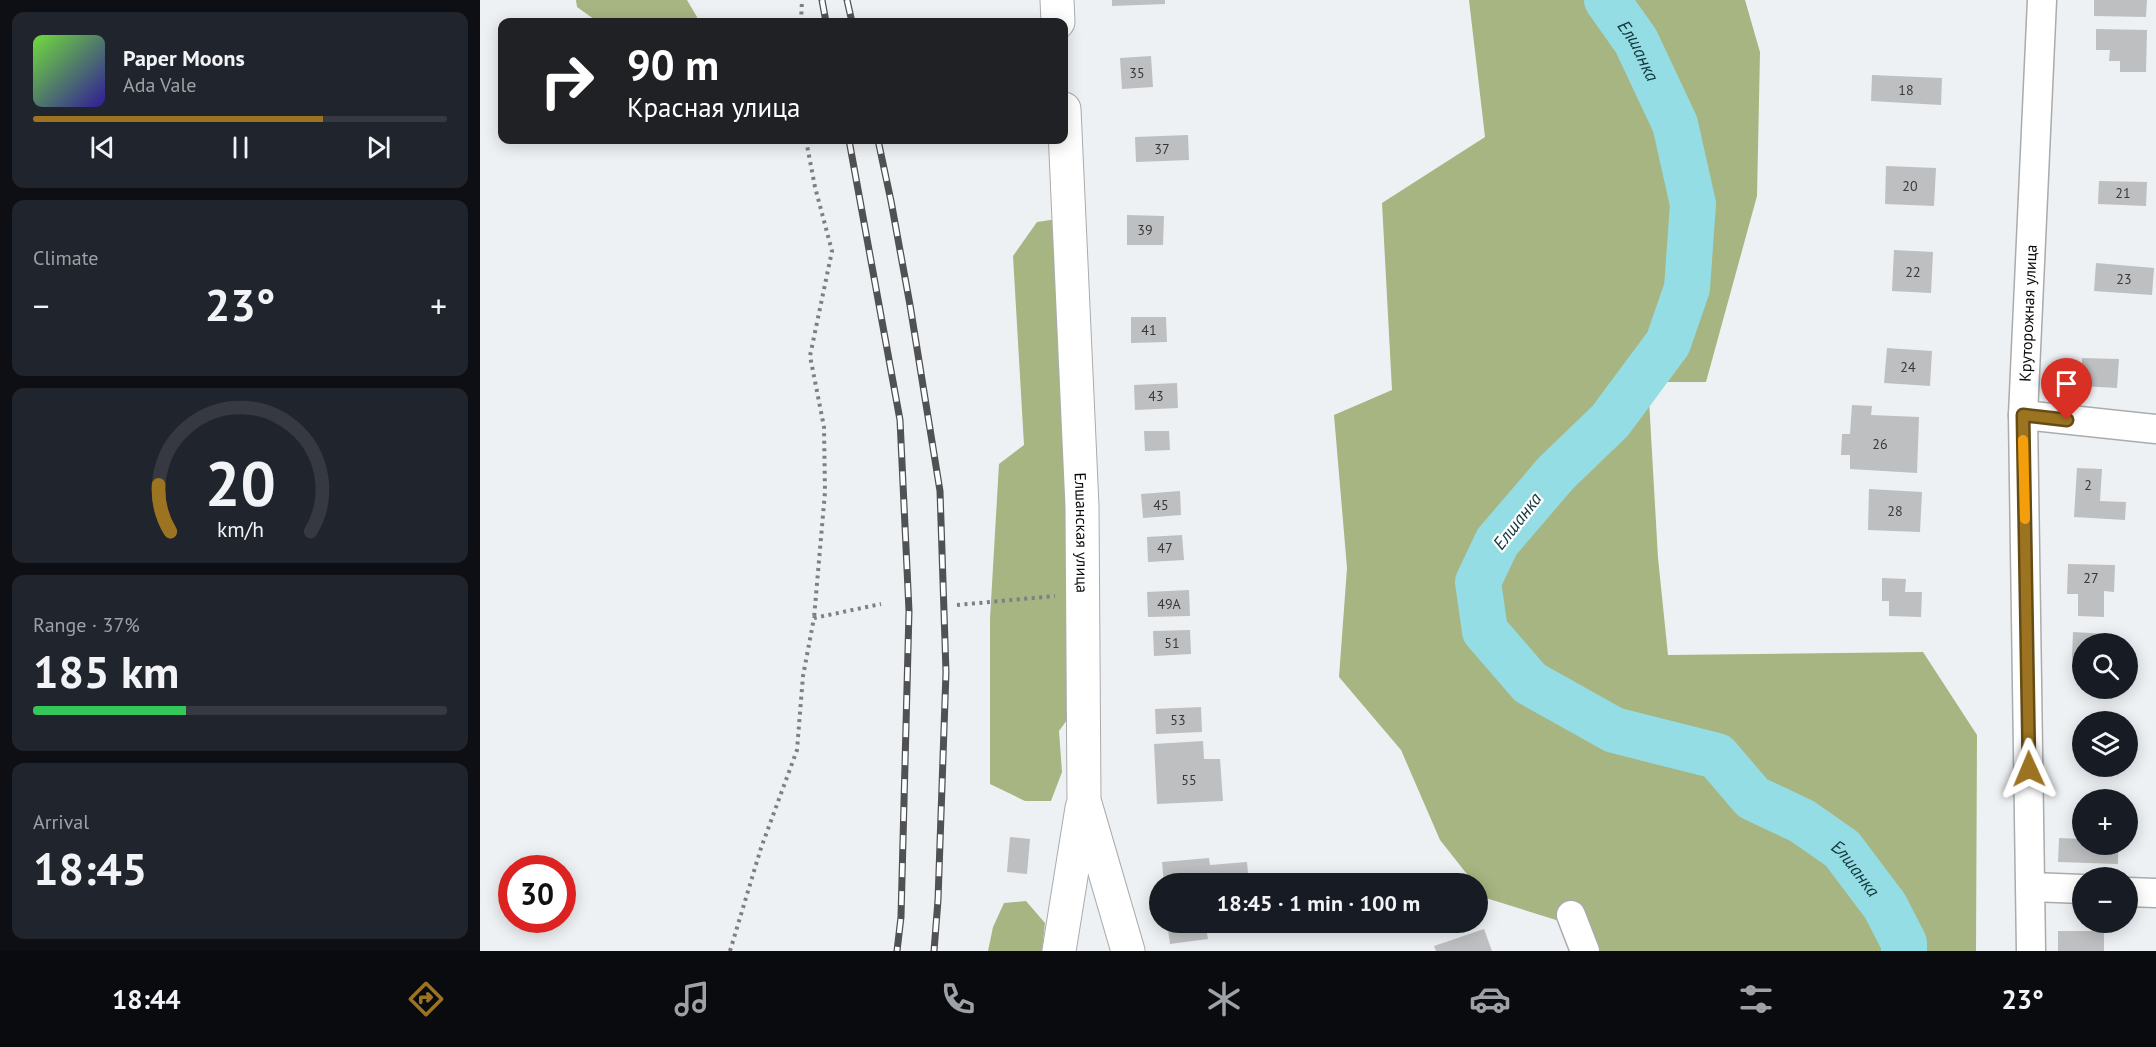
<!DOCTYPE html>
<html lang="en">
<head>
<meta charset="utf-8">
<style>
	body { margin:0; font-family:"PT Sans",sans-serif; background:#20242c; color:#f1f3f6; height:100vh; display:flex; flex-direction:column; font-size:22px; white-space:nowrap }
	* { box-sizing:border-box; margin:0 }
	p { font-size:20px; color:#9ea1a6 }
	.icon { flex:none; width:33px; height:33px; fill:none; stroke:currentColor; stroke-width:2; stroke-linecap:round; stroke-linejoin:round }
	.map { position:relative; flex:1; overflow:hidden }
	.side { display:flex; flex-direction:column; gap:12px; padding:12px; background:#0d0f14; width:480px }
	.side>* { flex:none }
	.guide { position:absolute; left:18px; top:18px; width:570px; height:126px; border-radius:12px; box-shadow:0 3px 15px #0003; background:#202124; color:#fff; overflow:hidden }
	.fabs { position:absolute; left:1592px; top:633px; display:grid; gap:12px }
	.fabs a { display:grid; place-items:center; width:66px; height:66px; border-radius:50%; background:#171b24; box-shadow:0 3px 15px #0003; font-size:30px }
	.speed { position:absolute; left:18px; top:855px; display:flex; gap:12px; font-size:30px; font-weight:700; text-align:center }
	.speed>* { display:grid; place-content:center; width:78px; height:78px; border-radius:50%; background:#171b24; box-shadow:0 3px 15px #0003; line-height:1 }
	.speed .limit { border:9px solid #d22; background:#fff; color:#111 }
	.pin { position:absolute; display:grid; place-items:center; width:51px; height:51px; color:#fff; margin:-62px -26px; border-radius:50% 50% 50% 0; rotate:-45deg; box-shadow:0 0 6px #0007 }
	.pin .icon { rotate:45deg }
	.me { position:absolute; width:66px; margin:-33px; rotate:359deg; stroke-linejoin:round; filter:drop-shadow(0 0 4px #0008) }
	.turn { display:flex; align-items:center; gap:21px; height:126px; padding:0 30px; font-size:27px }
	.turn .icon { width:78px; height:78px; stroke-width:2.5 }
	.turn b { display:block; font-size:42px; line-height:51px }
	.big { font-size:45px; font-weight:700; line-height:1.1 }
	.side .widget { flex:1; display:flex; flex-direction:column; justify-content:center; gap:9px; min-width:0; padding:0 21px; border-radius:12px; background:#20242c }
	.side .dial { align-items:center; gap:0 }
	.dial svg { height:156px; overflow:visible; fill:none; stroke:#363941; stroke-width:7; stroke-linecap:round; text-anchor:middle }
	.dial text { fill:#f1f3f6; stroke:none }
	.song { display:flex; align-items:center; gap:18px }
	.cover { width:72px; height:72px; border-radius:9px; background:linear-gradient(135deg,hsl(100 70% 55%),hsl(250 70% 35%)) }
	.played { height:6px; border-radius:3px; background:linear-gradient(90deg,#9c7421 70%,#363941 70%) }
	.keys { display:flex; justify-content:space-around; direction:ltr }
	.heat { display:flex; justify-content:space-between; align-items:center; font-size:33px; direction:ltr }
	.charge { height:9px; border-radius:4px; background:linear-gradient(90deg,#34c759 37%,#363941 0) }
	.trip { position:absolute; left:669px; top:873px; width:339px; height:60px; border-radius:30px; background:#171b24; box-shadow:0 3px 15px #0003; font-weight:700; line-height:60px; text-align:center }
	.tab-bar { display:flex; height:96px; justify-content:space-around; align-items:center; background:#090b0e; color:#9ea1a6 }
	.tab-bar .icon { width:42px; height:42px }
	.tab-bar .selected { color:#9c7421 }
	.tab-bar b { font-size:27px; color:#f1f3f6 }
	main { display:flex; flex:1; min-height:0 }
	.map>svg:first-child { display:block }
	.forest { fill:#a6b581 }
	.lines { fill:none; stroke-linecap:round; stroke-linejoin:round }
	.river { stroke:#94dde4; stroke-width:46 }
	.building { fill:#bdbfc1 }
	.minor-casing { stroke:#a9abad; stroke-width:31 }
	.primary-casing { stroke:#a9abad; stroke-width:35 }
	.path { stroke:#7e7f81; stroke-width:4; stroke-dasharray:3 4.5; stroke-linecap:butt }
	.minor { stroke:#fff; stroke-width:28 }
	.primary { stroke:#fff; stroke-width:33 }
	.rail-casing { stroke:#505152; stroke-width:7 }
	.rail { stroke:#fcfeff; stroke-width:4.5; stroke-dasharray:14; stroke-linecap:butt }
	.route-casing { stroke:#654b15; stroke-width:15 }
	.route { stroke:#9c7421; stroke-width:10 }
	.slow { stroke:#f59e0b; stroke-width:10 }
	.labels { text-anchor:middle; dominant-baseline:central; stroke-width:4.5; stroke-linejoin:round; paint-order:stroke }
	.number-label { font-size:14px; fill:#383839 }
	.street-label { font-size:16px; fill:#0b0b0c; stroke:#fcfeff }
	.water-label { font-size:18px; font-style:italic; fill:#13373a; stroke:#fcfeff }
</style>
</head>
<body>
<main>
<section class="side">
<div class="widget">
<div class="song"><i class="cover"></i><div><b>Paper Moons</b><p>Ada Vale</p></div></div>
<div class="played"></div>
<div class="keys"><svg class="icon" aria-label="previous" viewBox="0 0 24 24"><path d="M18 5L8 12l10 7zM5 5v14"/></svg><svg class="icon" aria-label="pause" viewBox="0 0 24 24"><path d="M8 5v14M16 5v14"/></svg><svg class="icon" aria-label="next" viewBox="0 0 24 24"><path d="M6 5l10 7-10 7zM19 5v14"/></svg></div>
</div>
<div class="widget"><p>Climate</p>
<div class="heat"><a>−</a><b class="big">23°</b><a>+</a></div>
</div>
<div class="widget dial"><svg viewBox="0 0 100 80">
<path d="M14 69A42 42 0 1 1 86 69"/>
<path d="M14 69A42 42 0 0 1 8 45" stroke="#9c7421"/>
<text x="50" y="56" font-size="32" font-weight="700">20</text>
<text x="50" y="72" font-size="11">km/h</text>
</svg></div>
<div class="widget"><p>Range · 37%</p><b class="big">185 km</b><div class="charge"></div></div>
<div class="widget"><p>Arrival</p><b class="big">18:45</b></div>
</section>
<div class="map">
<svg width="1676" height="951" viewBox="0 0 1676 951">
	<rect width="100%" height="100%" fill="#eef1f3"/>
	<path class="forest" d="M96,0H207L217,17V22H118L97,7Z
		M989,0H1265L1280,52L1277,196L1226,382H1168L1178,558L1188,655L1443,652L1497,735L1496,951H1112L1105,929L1006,898L998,887V884L994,883L960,840L921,750L859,677L867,568L854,415L912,390L902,203L1005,137Z
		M577,219L593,483L587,720L579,731L582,772L571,801H545L510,784V619L519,464L544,445L533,256L557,222Z
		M546,901L565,923L562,951H508L513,927L524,903Z"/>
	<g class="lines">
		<path class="river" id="s1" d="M1127,0L1156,41L1195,124L1213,204L1207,288L1188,343L1130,421L1076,473L1017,542L998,582L1005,631L1050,683L1134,730L1237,756L1273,798L1322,821L1362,849L1405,906L1424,943V951"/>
	</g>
	<path class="building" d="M632,0H685V4L632,6Z
		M1614,0H1667L1666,17L1614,16Z
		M1616,29L1667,30L1666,72H1640V61H1629L1630,50H1616Z
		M671,56L673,87L642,89L640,58Z
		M1392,75L1462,78L1461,105L1391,101Z
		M708,135L709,160L656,162L655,137Z
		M1406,166L1456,168L1454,206L1405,204Z
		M1619,181L1667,182L1666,206L1618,204Z
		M647,215L684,216L683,245H647Z
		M1414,250L1453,252L1451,293L1412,291Z
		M1616,263L1674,268L1672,295L1614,291Z
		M651,317H686L687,342L651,343Z
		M1407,348L1452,351L1450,386L1404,383Z
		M1602,358L1639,359L1637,388L1601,386Z
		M697,383L698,408L655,410L654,385Z
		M1372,405L1392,406L1391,415L1439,417L1437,473L1370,469V455H1361L1362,434H1370Z
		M664,431H689L690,450L665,451Z
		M1597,468L1622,469L1620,501L1646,502L1645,520L1594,517Z
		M1389,489L1442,492L1440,532L1388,530Z
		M700,491L701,515L663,518L661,494Z
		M702,535L704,560L668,562L667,537Z
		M1588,564L1635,565L1634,592L1624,591V617L1598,616V594H1587Z
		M1402,578L1426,579L1425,592H1442L1441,617L1409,616V601H1402Z
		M709,590L710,616L668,617L667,592Z
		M710,630L711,654L674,656L673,631Z
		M1593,632L1628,634V644H1602V659L1592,658Z
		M721,707L722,732L676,734L675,709Z
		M723,741L724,759H740L743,801L677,804L674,744Z
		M530,837L550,839L547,874L527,872Z
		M1579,838L1602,839V844H1638V864L1578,862Z
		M729,858L730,865L767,862L769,884H684L682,862Z
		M687,922H725L728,939L690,944Z
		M1004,929L1012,951H956L954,946Z
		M1578,931H1624V951H1578Z"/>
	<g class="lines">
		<g class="minor-casing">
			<g id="minor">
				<path d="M1543,415L1676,429"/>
				<path d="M1551,887L1602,889"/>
				<path d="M1647,892L1676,893"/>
				<path d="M1091,915L1105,951"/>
				<path id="s2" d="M1551,951L1543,415L1562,0"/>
			</g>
		</g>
		<g class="primary-casing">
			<g id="primary">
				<path d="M577,0L578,22"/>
				<path id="s3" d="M584,109L602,506L604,800L648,951"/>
				<path d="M579,951L602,808"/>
			</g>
		</g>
		<path class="path" d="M321,22L322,0
			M326,140L335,187L352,251L330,356L344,427L345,492L334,618
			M477,605L575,596
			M250,951L281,848L317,750L323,676L334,618L401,604"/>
		<use href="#minor" class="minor"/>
		<use href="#primary" class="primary"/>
		<g class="rail-casing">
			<path id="rail" d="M342,0L346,22
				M367,0L372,22
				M369,140L420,420L429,611L421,917L417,951
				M398,140L411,201L430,305L460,491L466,672L458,900L454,951"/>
		</g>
		<use href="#rail" class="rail"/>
	</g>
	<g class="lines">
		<g class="route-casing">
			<path id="route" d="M1549,769L1543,415L1587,420"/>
		</g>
		<use href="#route" class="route"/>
		<path class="slow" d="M1543,440L1545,519"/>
	</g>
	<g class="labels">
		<g class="number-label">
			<text x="657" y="73">35</text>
			<text x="1426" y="90">18</text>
			<text x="682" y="149">37</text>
			<text x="1430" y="186">20</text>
			<text x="1643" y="193">21</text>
			<text x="665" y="230">39</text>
			<text x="1433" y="272">22</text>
			<text x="1644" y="279">23</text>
			<text x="669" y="330">41</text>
			<text x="1428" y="367">24</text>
			<text x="676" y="396">43</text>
			<text x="1400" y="444">26</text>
			<text x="1608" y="485">2</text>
			<text x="681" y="505">45</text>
			<text x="1415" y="511">28</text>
			<text x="685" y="548">47</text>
			<text x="1611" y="578">27</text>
			<text x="689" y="604">49А</text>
			<text x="692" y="643">51</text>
			<text x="698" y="720">53</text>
			<text x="709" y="780">55</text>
		</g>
		<g class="street-label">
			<text stroke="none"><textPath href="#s2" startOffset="638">Круторожная улица</textPath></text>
			<text stroke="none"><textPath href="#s3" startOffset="424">Елшанская улица</textPath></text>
		</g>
		<g class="water-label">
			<text stroke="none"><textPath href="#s1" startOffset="60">Елшанка</textPath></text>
			<text transform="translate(1037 521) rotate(-52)">Елшанка</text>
			<text stroke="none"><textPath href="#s1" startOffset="1176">Елшанка</textPath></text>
		</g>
	</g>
</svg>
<div class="fabs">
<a><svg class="icon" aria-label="search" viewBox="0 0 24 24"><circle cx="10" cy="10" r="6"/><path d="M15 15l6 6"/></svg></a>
<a><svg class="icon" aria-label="layers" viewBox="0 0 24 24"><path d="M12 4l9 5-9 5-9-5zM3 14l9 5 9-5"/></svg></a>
<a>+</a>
<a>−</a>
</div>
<div class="speed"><div class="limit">30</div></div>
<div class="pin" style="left:1587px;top:420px;background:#d93025"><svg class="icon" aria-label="arrive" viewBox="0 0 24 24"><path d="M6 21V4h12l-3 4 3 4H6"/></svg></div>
<svg class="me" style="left:1549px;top:769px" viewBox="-20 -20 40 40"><path d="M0-17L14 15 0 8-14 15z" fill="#9c7421" stroke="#fff" stroke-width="4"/></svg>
<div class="trip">18:45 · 1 min · 100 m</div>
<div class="guide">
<div class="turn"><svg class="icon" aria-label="right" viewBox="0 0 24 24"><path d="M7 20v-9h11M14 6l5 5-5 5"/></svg><div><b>90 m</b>Красная улица</div></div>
</div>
</div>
</main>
<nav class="tab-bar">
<b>18:44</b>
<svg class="icon selected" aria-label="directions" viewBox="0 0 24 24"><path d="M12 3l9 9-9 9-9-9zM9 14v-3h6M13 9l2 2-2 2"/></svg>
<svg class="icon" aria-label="music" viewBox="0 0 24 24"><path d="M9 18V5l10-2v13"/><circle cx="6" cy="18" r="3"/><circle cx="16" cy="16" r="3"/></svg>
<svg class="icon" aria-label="phone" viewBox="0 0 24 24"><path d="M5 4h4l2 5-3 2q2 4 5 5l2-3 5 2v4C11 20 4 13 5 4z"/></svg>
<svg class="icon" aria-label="climate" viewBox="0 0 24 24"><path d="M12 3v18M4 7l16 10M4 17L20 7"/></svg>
<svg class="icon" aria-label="car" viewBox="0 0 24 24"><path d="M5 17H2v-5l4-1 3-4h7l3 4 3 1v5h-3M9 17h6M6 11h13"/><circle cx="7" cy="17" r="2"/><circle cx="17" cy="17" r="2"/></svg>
<svg class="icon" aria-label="filters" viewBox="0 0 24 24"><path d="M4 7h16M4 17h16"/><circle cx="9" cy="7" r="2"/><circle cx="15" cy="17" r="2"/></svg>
<b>23°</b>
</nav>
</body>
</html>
